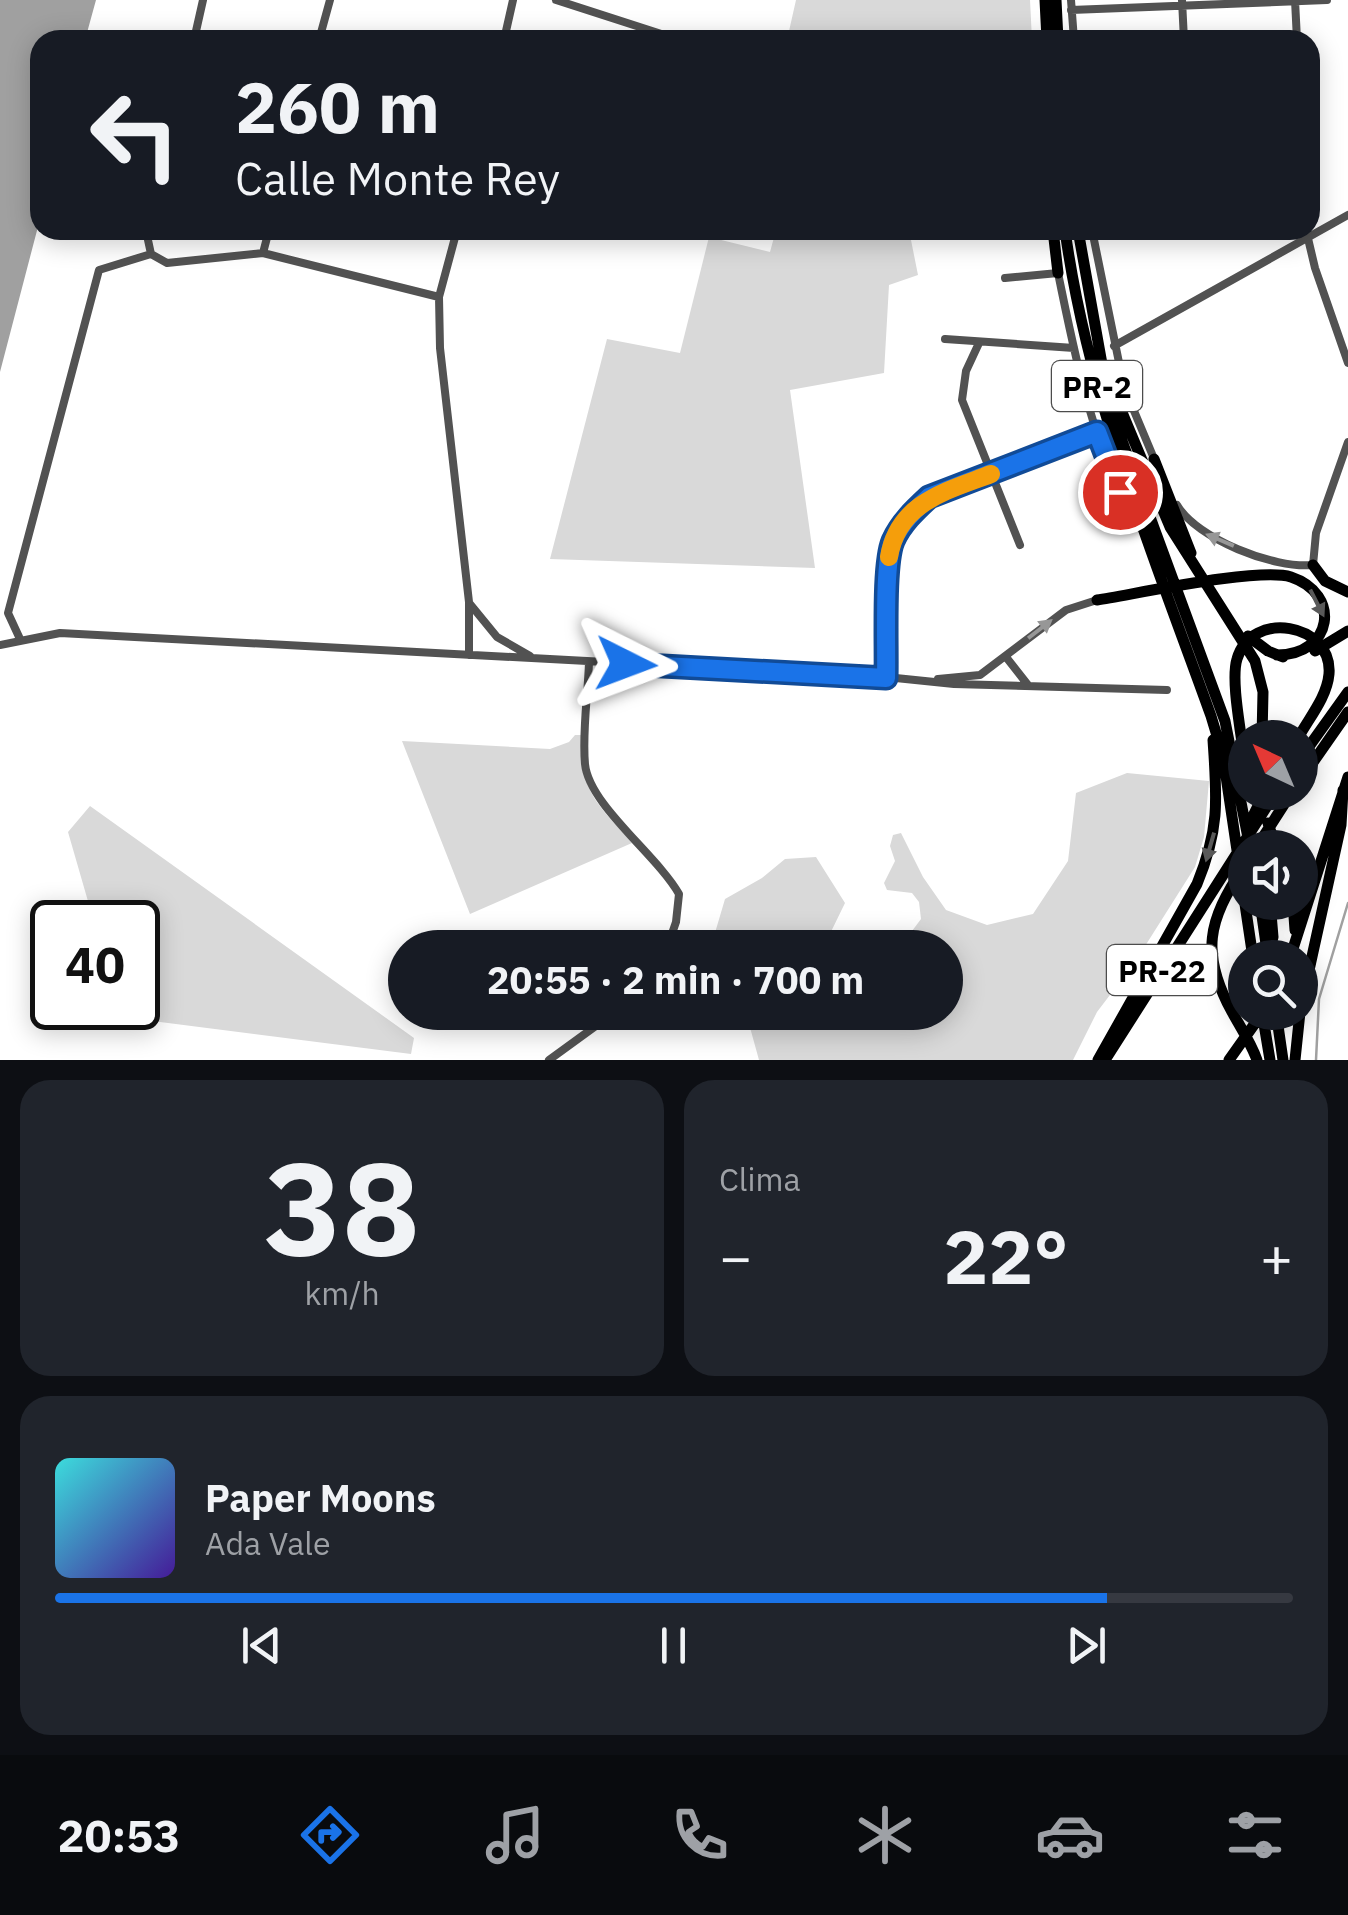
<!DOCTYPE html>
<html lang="es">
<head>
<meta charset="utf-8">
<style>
	body { margin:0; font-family:"IBM Plex Sans",sans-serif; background:#20242c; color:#f1f3f6; height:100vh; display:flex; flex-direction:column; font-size:38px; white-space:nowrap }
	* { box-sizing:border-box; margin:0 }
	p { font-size:32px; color:#9ea1a6 }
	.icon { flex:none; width:55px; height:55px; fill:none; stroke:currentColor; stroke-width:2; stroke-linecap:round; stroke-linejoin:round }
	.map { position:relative; height:1060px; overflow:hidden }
	.side { display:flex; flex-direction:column; gap:20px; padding:20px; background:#0d0f14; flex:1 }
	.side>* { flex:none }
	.top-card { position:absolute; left:30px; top:30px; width:1290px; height:210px; border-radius:30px; box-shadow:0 5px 25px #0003; background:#171b24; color:#f1f3f6; overflow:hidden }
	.needle { width:65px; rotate:316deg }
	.buttons { position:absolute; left:1228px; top:720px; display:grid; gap:20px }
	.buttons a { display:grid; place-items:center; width:90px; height:90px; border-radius:50%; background:#171b24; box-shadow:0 5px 25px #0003; font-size:50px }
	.speed { position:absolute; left:30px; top:900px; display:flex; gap:20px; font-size:50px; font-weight:700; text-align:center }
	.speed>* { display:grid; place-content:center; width:130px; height:130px; border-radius:50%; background:#171b24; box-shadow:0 5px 25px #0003; line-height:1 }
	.speed .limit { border:5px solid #111; border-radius:15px; background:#fff; color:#111 }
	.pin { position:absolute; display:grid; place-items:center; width:85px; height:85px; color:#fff; margin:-42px; border:5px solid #fff; border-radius:50%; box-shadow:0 2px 10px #0007 }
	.me { position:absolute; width:110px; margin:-55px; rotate:93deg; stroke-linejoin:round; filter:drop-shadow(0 0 8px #0008) }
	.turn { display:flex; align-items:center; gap:35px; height:210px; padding:0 40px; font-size:45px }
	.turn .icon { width:130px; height:130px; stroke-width:2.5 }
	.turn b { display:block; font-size:70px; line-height:85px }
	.big { font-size:75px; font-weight:700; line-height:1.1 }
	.side .widget { flex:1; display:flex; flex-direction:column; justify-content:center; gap:15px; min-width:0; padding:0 35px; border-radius:30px; background:#20242c }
	.side .dial { align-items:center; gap:0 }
	.dial b { font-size:130px; line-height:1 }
	.song { display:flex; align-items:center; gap:30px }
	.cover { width:120px; height:120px; border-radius:15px; background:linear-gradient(135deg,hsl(180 70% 55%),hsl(260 70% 35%)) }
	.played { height:10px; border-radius:5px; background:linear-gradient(90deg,#1a73e8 85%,#363941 85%) }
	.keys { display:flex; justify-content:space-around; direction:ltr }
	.heat { display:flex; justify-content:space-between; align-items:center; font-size:55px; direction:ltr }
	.side .tiles { flex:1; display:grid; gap:20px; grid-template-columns:1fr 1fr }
	.widget:last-child { grid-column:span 2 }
	.trip { position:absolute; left:388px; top:930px; width:575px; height:100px; border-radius:50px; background:#171b24; box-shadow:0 5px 25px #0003; font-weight:700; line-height:100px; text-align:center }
	.menu { display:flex; height:160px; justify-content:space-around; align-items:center; background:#090b0e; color:#9ea1a6 }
	.menu .icon { width:70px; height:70px }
	.menu .on { color:#1a73e8 }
	.menu b { font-size:45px; color:#f1f3f6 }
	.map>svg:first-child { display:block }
	.green { fill:#d9d9d9 }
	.water { fill:#a0a0a0 }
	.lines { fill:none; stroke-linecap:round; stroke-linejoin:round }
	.stream { stroke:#a0a0a0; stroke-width:2.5 }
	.minor { stroke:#525252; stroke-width:8 }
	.highway { stroke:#000; stroke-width:11 }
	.oneway { fill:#979797 }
	.oneway2 { fill:#595959 }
	.route-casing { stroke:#114b97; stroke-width:25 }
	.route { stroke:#1a73e8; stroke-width:18 }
	.slow { stroke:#f59e0b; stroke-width:18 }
	.labels { text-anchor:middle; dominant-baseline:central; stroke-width:9; stroke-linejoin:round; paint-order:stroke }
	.shield { fill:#fff; stroke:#4c4c4c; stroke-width:2.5 }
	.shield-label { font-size:30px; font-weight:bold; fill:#000 }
</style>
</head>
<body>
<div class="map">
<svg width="1348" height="1060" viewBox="0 0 1348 1060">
	<rect width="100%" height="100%" fill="#fff"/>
	<path class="green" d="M796,0H1030L1032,40H787Z
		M776,230H909L918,275L889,285L884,373L790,390L815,568L550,559L607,339L680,353L709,237L770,252Z
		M575,735H582C579,792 597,803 632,843L470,914L402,741L550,749L569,742Z
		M1127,773L1209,781L1204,837L1195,867L1135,962L1097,1012L1073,1060H759L746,1013L945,1012V948L900,947L921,919L919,902L912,893L887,890L884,883L895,861L890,846L893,835L901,833L923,877L946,910L987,925L1033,914L1068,861L1076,793Z
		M90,806L414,1038L411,1054L121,1017L118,1008H138V922H94L68,832Z
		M816,857L845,903L825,944L827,947H714L712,943L725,899L762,878L785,859Z"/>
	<path class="water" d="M0,0H96L85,40H40V219L0,372Z"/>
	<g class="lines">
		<path class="stream" d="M1316,1060L1319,999L1348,903"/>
		<path class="minor" d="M556,0L680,40
			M1071,0L1074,40
			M1182,0L1184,40
			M1295,0L1297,40
			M1071,10L1327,0
			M194,40L203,0
			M319,40L330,0
			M504,40L513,0
			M150,230L148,240L151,254L167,263L263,253L439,297
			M457,230L439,297L440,348L469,602V655
			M1092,230L1124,387L1155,461
			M1306,230L1315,268L1348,363
			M263,253L269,230
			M1005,278L1058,273C1075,355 1091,443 1134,516
			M945,339L1074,348
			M979,343L966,371L962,400L1020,545
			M1114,346L1348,215
			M1177,505C1197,539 1274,569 1313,565L1316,533L1348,442
			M470,604L497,637L530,656
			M20,639L8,613L99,270L151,254
			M0,645L60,633L886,677L954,684L1167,690
			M1006,657L1028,685
			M589,662C588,695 582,731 585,764C589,805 657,855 679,894L676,922L667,948
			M886,677L888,567L891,544L900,527L929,497L1097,431
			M938,679L980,675L1066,610L1097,600
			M549,1060L615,1012"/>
		<path class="highway" d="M1045,0L1047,40
			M1056,0L1058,40
			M1053,230L1058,273
			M1065,230C1088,399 1154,557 1211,716L1223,756L1253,958
			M1078,230L1102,364L1118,430L1225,721L1250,848
			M1119,405L1170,527L1255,661L1263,692L1262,738
			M1154,459L1191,553
			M1313,565L1325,581L1348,592
			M1097,600C1136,594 1259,567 1291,577C1342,594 1333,655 1277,655
			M1248,636L1268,651L1283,657
			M1315,651L1348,631
			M1300,759L1348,692
			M1245,767C1243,740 1230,682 1237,659C1251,609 1333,623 1329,674C1327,697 1309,718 1298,738
			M1300,781L1348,712
			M1268,823L1276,848
			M1248,826L1265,792
			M1256,848L1292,792
			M1243,868C1208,921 1200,953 1232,1012C1241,1028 1251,1043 1257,1060
			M1260,902L1268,958
			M1270,902L1273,937L1270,948
			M1293,902L1295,930
			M1290,958L1348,777
			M1300,1011L1341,825L1343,790
			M1262,1012L1270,1060
			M1276,1012L1283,1060
			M1098,1060L1197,884C1220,828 1217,799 1213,740
			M1105,1060L1276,792
			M1229,1060L1263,1012
			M1295,1060L1300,1012"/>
	</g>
	<defs><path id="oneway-solid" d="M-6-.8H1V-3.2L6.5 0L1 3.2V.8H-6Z" transform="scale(2.5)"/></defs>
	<g class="oneway">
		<use href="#oneway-solid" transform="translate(1220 540) rotate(-157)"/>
		<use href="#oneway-solid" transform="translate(1040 629) rotate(-38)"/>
	</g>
	<g class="oneway2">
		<use href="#oneway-solid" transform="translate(1317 603) rotate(63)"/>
		<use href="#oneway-solid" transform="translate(1210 847) rotate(106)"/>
	</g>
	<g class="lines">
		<g class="route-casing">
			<path id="route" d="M626,664L886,678C887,646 883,565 893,541C901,523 915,510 929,497L1097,432L1120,492"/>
		</g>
		<use href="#route" class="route"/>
		<path class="slow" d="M889,557C898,502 947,491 991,474"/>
	</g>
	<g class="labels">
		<g class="shield">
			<rect x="1052" y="361" width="90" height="50" rx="8"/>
			<rect x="1107" y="945" width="110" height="50" rx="8"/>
		</g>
		<g class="shield-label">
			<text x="1097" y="386">PR-2</text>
			<text x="1162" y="970">PR-22</text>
		</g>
	</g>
</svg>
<div class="buttons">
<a><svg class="needle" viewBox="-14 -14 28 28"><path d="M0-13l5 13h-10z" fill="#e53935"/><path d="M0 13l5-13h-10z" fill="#9ea1a6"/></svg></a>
<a><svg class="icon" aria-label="sound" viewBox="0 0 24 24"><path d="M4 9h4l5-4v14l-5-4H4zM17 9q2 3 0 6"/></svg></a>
<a><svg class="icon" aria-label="search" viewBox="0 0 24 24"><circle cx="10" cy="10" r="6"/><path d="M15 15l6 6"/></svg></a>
</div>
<div class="speed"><div class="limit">40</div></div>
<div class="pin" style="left:1120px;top:492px;background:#d93025"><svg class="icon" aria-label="arrive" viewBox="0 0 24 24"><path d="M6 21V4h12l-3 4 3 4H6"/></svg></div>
<svg class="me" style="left:626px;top:664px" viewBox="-20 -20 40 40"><path d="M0-17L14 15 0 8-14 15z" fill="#1a73e8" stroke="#fff" stroke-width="4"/></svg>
<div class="trip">20:55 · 2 min · 700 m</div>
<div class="top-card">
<div class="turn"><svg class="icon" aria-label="left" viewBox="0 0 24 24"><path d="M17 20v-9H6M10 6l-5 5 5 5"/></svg><div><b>260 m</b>Calle Monte Rey</div></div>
</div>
</div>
<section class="side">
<div class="tiles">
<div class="widget dial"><b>38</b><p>km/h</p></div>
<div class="widget"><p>Clima</p>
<div class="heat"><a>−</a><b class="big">22°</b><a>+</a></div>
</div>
<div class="widget">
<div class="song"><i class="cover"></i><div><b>Paper Moons</b><p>Ada Vale</p></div></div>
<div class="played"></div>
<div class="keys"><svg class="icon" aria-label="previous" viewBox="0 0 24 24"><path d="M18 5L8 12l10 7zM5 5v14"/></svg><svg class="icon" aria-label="pause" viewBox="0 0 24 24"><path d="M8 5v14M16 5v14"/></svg><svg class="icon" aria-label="next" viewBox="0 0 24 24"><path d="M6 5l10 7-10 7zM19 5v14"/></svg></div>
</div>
</div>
</section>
<nav class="menu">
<b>20:53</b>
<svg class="icon on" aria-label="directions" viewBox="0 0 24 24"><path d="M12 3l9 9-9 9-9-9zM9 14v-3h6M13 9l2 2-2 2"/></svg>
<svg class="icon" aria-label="music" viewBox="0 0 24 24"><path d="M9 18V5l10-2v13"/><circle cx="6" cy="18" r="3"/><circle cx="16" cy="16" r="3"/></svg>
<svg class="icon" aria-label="phone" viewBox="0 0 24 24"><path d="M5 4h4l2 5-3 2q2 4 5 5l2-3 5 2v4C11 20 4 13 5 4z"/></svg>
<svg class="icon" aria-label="climate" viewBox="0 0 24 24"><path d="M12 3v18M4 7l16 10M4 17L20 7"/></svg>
<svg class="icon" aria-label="car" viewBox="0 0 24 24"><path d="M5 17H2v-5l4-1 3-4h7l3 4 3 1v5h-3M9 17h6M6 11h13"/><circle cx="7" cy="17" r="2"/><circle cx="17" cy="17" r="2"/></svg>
<svg class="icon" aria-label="filters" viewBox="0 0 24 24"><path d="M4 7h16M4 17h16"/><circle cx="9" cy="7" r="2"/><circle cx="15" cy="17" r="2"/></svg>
</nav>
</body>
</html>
